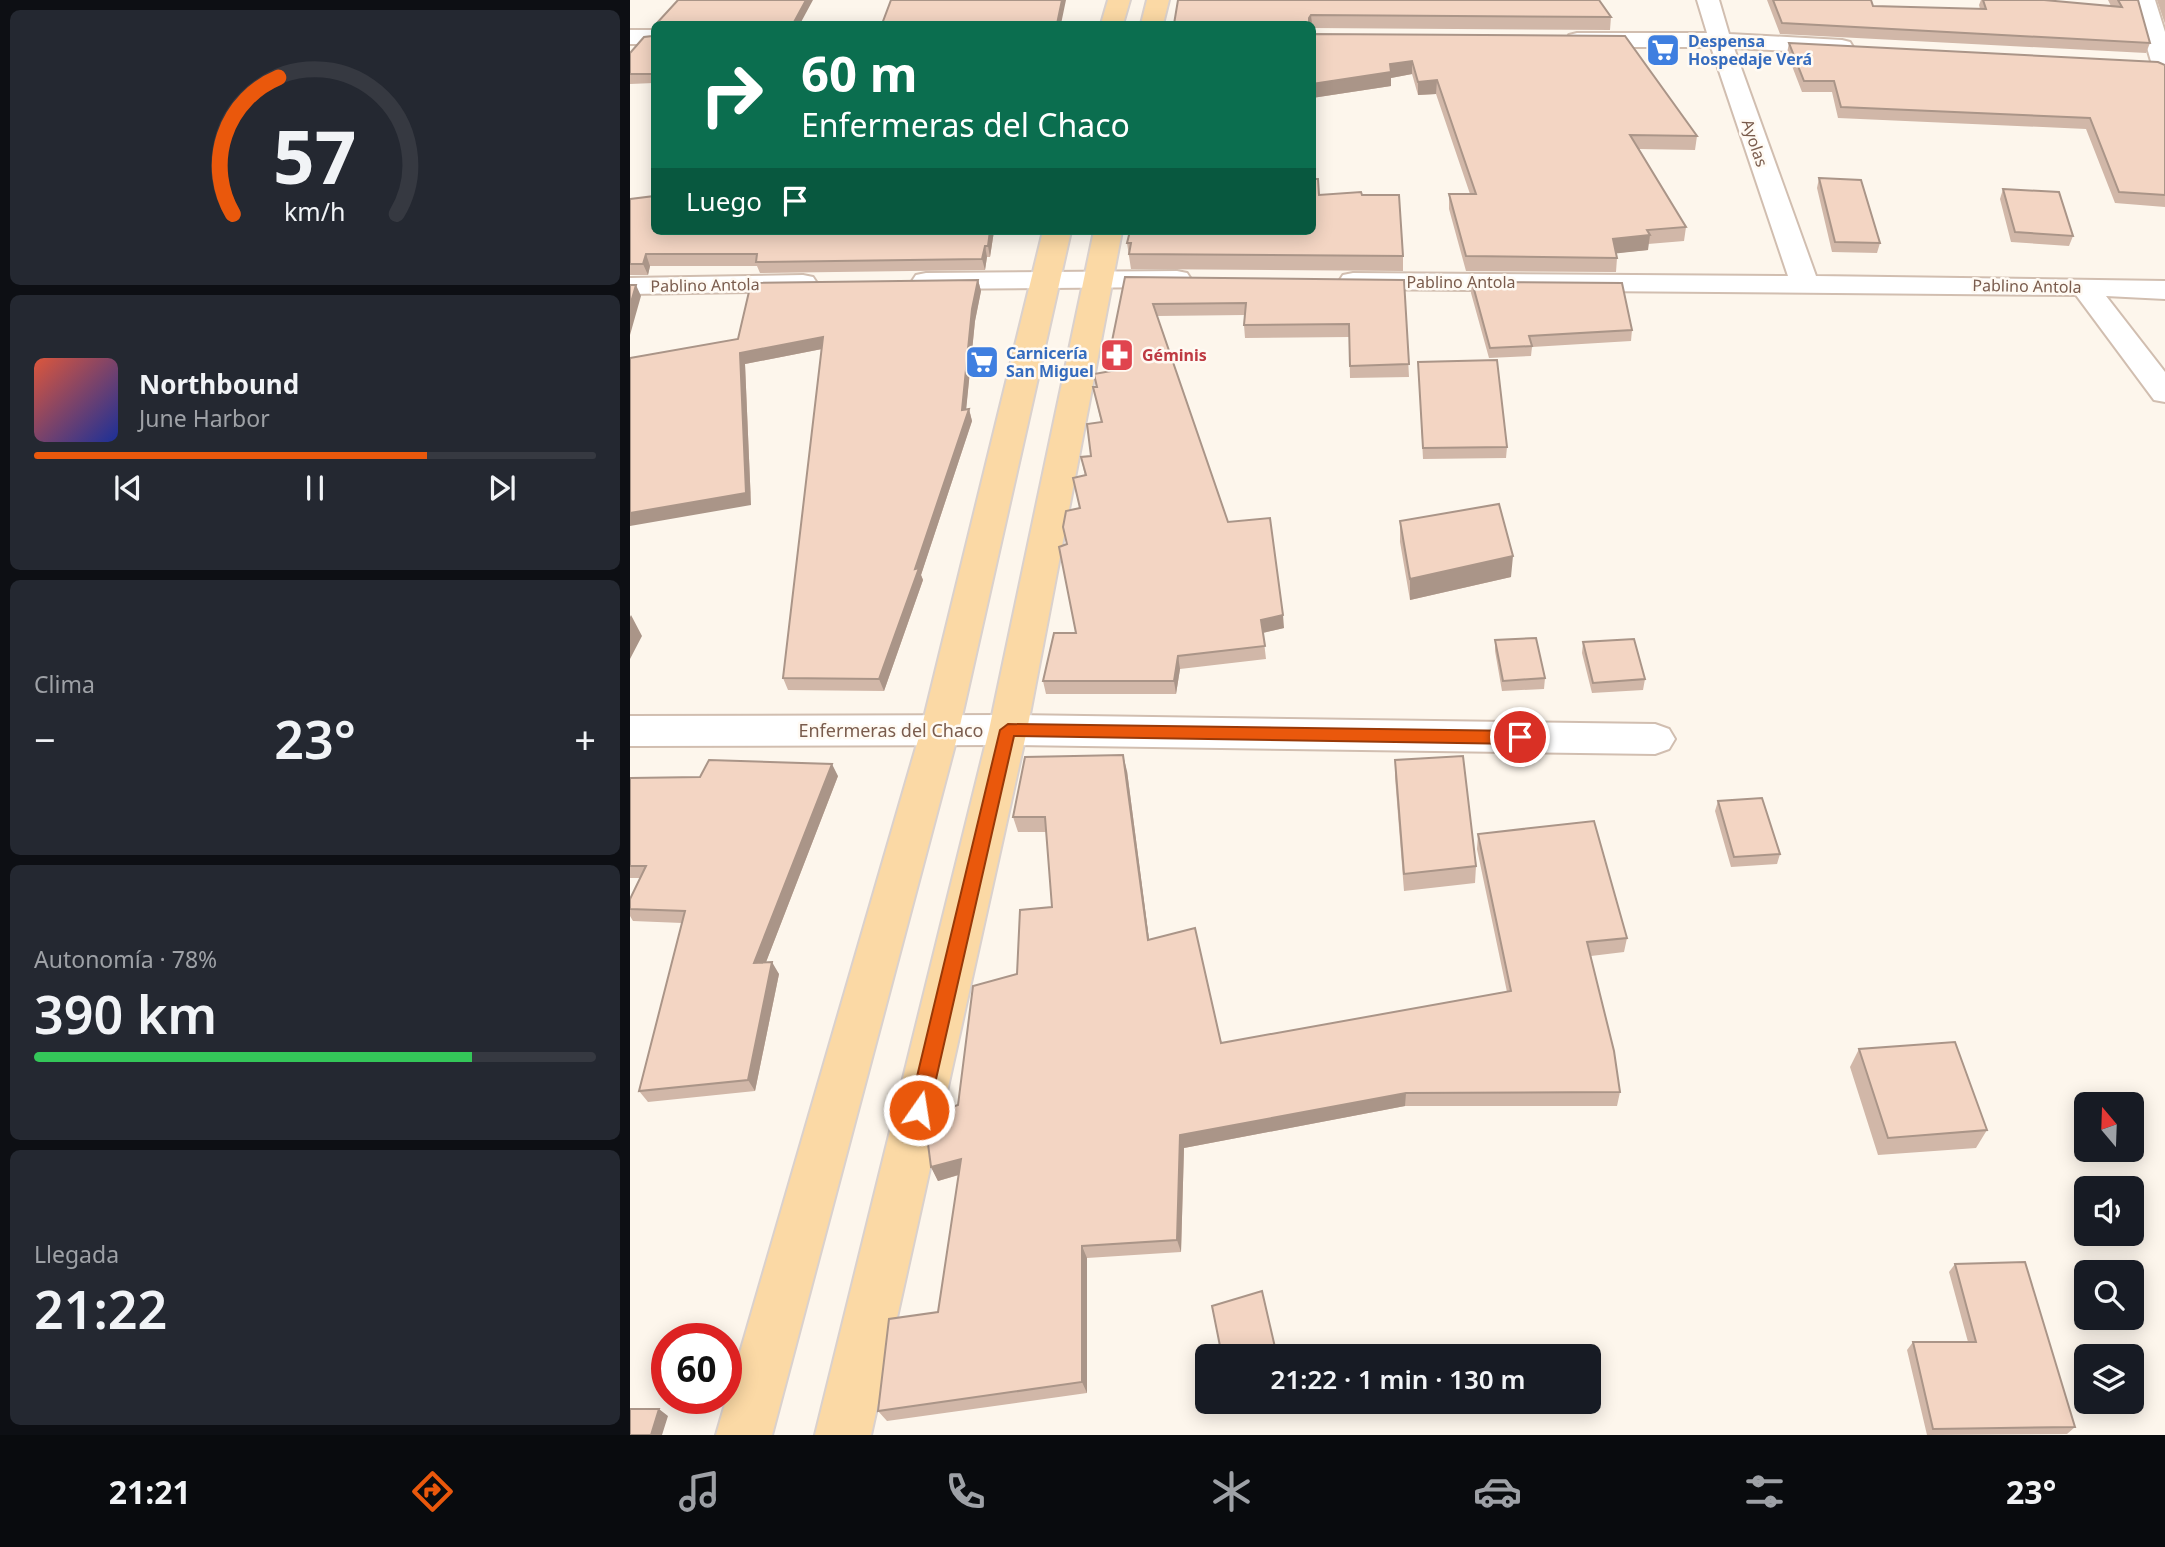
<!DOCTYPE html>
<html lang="es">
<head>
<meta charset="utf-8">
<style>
	body { margin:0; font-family:"Noto Sans",sans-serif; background:#242831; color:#f1f3f6; height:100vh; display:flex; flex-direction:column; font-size:26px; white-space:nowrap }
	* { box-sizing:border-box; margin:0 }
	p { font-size:23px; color:#9ea1a6 }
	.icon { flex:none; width:38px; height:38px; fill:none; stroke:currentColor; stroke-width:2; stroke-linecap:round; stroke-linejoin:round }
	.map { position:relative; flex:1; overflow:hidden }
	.details { display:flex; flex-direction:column; gap:10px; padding:10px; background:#0d0f14; width:630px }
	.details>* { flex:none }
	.banner { position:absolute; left:21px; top:21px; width:665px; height:214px; border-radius:10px; box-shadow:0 4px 18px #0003; background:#0b6e4f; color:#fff; overflow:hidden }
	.needle { width:46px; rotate:341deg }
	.buttons { position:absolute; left:1444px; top:1092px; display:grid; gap:14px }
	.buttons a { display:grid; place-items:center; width:70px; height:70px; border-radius:10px; background:#171b24; box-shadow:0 4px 18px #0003; font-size:35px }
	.speed { position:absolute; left:21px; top:1323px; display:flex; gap:14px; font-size:35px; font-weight:700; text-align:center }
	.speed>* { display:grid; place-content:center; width:91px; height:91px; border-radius:50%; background:#171b24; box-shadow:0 4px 18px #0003; line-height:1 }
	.speed .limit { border:10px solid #d22; background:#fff; color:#111 }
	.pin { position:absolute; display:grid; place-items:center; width:60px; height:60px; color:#fff; margin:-30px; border:4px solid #fff; border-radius:50%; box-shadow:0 2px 7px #0007 }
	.me { position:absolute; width:77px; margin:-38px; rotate:13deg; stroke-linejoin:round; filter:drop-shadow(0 0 5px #0008) }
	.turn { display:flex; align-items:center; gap:24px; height:147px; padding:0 35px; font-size:32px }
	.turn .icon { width:91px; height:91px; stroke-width:2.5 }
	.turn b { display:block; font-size:49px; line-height:60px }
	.then { display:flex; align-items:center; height:66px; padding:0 35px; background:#0003; gap:14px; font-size:26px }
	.big { font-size:52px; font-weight:600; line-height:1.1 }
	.details .tile { flex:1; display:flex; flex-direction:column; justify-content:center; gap:10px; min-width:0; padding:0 24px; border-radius:10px; background:#242831 }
	.details .dial { align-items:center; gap:0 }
	.dial svg { height:182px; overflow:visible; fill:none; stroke:#363941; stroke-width:7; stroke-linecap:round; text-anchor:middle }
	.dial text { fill:#f1f3f6; stroke:none }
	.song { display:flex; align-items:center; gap:21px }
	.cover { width:84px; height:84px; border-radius:10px; background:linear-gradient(135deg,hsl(10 70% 55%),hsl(230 70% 35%)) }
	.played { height:7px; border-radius:4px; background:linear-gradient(90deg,#ea580c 70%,#363941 70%) }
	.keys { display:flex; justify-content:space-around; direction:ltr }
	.heat { display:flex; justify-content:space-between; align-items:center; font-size:38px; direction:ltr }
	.charge { height:10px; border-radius:5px; background:linear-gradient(90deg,#34c759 78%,#363941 0) }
	.trip { position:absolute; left:565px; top:1344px; width:406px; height:70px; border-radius:10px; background:#171b24; box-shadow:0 4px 18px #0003; font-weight:600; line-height:70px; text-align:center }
	.dock { display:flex; height:112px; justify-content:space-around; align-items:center; background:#090b0e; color:#9ea1a6 }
	.dock .icon { width:49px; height:49px }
	.dock .active { color:#ea580c }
	.dock b { font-size:32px; color:#f1f3f6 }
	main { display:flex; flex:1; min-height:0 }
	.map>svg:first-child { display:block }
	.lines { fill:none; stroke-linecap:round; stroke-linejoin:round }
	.minor-casing { stroke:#d1beb0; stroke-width:4 }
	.primary-casing { stroke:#dad1cd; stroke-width:4 }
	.minor { fill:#fff; fill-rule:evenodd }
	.primary { fill:#fbd9a5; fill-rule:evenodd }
	.wall { fill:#d1b7a8 }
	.shaded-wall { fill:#aa9588 }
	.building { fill:#f3d5c3; stroke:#aa9588; stroke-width:2 }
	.route { fill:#ea580c; stroke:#983908; stroke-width:2 }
	.labels { text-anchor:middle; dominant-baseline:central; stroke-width:5; stroke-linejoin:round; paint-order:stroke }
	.far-shop-label { font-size:16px; font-weight:bold; fill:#366cbe; stroke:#fffaf3; text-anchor:start }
	.far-street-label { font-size:16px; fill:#7a5c4d; stroke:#fffaf3 }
	.far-health-label { font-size:16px; font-weight:bold; fill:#be3a42; stroke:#fffaf3; text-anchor:start }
	.street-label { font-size:18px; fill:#7a5c4d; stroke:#fffaf3 }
</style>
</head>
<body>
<main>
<section class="details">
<div class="tile dial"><svg viewBox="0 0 100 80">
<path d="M14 69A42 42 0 1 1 86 69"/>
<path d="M14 69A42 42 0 0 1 34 9" stroke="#ea580c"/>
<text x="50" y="56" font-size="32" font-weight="700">57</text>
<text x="50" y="72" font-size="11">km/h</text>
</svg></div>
<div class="tile">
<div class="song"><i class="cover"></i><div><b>Northbound</b><p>June Harbor</p></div></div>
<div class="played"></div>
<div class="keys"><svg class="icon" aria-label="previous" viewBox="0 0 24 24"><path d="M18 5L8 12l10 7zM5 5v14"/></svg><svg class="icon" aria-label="pause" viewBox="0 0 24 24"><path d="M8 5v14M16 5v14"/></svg><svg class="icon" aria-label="next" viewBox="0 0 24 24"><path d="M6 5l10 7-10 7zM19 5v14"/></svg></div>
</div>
<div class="tile"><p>Clima</p>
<div class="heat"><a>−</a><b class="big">23°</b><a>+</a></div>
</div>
<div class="tile"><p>Autonomía · 78%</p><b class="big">390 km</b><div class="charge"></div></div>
<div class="tile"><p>Llegada</p><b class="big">21:22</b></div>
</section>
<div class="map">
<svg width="1535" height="1435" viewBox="0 0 1535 1435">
	<rect width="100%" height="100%" fill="#fdf6ec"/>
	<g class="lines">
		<g class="minor-casing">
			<path id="minor" d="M1067,0H1089L1099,34L1212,40L1220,42L1223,47L1220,52L1212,54L1104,48L1186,276L1535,281V299L1476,296L1535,372V402L1524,400L1446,295L723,289L713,287L709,281L713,275L723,273L1158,276L1081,47H947L939,45L936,40L939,35L947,33H1077Z
				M1503,0H1525L1535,32V75L1527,73L1523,68Z
				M0,30H24V44H0Z
				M547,271L557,273L561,279L557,285L547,287L296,289L286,287L282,281L286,275L296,273Z
				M173,275L183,277L187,283L183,289L173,291L0,294V278Z
				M378,715L1025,724L1039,729L1045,739L1039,749L1025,754L378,745L0,746V716Z"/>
		</g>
		<g class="primary-casing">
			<path id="primary" d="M478,0H500L493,24H471Z
				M517,0H539L533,24H511Z
				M413,231H441L329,730L142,1435H86L291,730Z
				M464,231H492L397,730L241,1435H185L359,730Z"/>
		</g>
		<use href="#minor" class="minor"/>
		<use href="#primary" class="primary"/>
	</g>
	<path class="wall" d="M548,0L981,17L980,30L682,28V24H544Z
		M1137,0H1241L1243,6L1350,9L1349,5L1351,0H1414L1481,6L1478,0H1508L1520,43L1516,53L1150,34Z
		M1527,0H1535V24Z
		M24,26V83L0,84V53L22,36Z
		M682,34L1067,136L1065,150L1009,149L1056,227L1054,241L1018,244V250L986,253L987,258L986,272L836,271L819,209V194H840L806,94L788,95L782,74L761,78V86L682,98Z
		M1159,43L1535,65V207L1485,203L1456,129L1208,118L1202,92H1172L1157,53Z
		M1189,178L1250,243L1247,253L1202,252L1187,188Z
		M1373,189L1443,236L1439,246L1381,242L1370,199Z
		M689,195H732L773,256V271L501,269L497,243Z
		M0,199L364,231L360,257H357L355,270L130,273L127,266H20L18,275H0Z
		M495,277L774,280L779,377L720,378L719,337L615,338L614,325L615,315L527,316L598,522L654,628L633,633L636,659L550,669L546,694H416L413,681L446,633L437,544L449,508L455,476L451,457L461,456L471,422L463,387H466L464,374L485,370L482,363L480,351Z
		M348,280L351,291L345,321L336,409H339L342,421L291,575L293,580L254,691L158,690L153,678L192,349L115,364L121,505L108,339Z
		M842,282L1002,330L1001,341L902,347L901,356L859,358L841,293Z
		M788,362L877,447L876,458L793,459Z
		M770,521L881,577L780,600L770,542Z
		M865,640L915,678L914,689L872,691L865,651Z
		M953,642L1015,679L1013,690L962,693L952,653Z
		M765,760L846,866L845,883L774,891L765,777Z
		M497,771L519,939L591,1043L877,992L847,849L848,834L997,938L994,952L961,956L990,1092L987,1106H775L554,1148L551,1252L457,1258V1393L257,1421L248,1411L308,1312L329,1175L308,1181L301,1167L387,974L422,907L416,832H388L383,817Z
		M208,776L136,962L149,974L125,1091L18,1102L9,1091L52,923L3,921L0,916V899L10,878H0V778Z
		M1088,801L1150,854L1147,864L1101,867L1085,811Z
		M1229,1049L1357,1130L1346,1148L1248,1155L1220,1067Z
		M1325,1264L1445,1427L1437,1434L1297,1435L1277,1350L1283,1342H1338L1319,1272Z"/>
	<path class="shaded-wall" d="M176,0H183L170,24H163Z
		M432,0H436L431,24H427Z
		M681,15L682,24H679V18Z
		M782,61V74L761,78V86L682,98V84L760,64Z
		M807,80L806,94L788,95V82Z
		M360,231H364L360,257L358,246Z
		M1020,235L1018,250L981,254L983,239Z
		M355,246L357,257L355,270L352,259Z
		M16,254L20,266L18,275L13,264Z
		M348,280L351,291L345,321L335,421L339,409L342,421L291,575L293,580L254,691L249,679L285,569L332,410L342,309Z
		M6,285L11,296L0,335V306Z
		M193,337L197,348L115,364L121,505L0,526V513L110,353Z
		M883,556L881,577L780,600V579Z
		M1,615L12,636L0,659V617Z
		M653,615L654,628L632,633L631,620Z
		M548,656L550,669L546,694L544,681Z
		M493,755L497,771L521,954L518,940Z
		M202,764L208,776L131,975L124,963Z
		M142,962L149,974L125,1091L118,1080Z
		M776,1093L775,1106L554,1148L551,1252L547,1240L550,1135Z
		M331,1159L338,1172L308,1181L301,1167Z
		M452,1246L457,1258V1393L452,1382Z
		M29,1409L38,1416L32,1435H21Z"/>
	<path class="building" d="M48,0H176L163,24H26Z
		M261,0H432L427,24H252Z
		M548,0H969L981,17L681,15L679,18V24H544Z
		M1143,0H1241L1243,6L1356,9L1353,0H1414L1492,7L1488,0H1508L1520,43L1152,23Z
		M24,26V74H0V53L14,37L22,36L23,27Z
		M682,34L995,36L1067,136L1000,135L1056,227L1017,230L1020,235L983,239L987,258L836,256L819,194H846L807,80L788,82L782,61L760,64L761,72L682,84Z
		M1159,43L1528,62L1535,65V195L1489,192L1460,118L1211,107L1204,81H1174Z
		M1189,178L1231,180L1250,243L1205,242Z
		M682,179H688L689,195L731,192L732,195H769L773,256L499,254L501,243H497L500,231H682Z
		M1373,189L1429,192L1443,236L1385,232Z
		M24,193V231H360L358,246H355L352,259L126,262L127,254H16L13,264H0V199L24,196Z
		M495,277L774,280L779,364L720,366L719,324L614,325L616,303L523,304L598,522L640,518L653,615L631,620L635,646L548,656L544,681H413L424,633H446L429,547L437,544L433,527L436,511L450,508L443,478L456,475L451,457L461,456L457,424L472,422L463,387H467L464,374L487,370L480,351Z
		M348,280L342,309L332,410L339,409L285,569L289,568L249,679L153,678L193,337L110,353L116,493L0,513V358L108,339L121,283Z
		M842,282L992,283L1002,330L899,336L902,346L860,348Z
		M0,285H6L0,306Z
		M867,360L877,447L793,448L788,362Z
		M869,504L883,556L780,579L770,521Z
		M906,638L915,678L873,681L865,640Z
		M1004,639L1015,679L963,683L953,642Z
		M493,755L518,940L565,928L591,1043L881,991L848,834L964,821L997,938L957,942L984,1051L990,1092L776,1093L550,1135L547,1240L452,1246V1382L248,1411L259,1319L308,1312L331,1159L301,1167L298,1144L306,1112L328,1105L343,986L387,974L390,910L422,907L415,817H383L395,757Z
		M833,756L846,866L774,874L765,760Z
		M79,760L202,764L124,963L142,962L118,1080L9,1091L55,911L0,909V899L16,866H0V778L70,777Z
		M1132,798L1150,854L1104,857L1088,801Z
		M1325,1042L1357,1130L1258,1138L1229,1049Z
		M1395,1262L1445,1427L1303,1429L1283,1342H1346L1325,1264Z
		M632,1291L647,1356H592L582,1306Z
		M0,1409H29L21,1435H0Z"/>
	<path class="route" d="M378,724L890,731L898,737L890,744L384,736L299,1110L296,1116L289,1119L282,1116L279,1110L370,730Z"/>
	<defs>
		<g id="supermarket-square" transform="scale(1.75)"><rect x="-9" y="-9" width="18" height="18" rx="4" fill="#3f7fe0" stroke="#fffaf3"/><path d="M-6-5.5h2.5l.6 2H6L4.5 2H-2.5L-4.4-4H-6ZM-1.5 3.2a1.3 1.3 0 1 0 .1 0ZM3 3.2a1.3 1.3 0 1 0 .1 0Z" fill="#fff"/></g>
		<g id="pharmacy-square" transform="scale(1.75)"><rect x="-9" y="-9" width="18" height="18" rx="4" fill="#e0444e" stroke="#fffaf3"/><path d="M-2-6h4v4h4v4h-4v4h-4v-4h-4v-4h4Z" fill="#fff"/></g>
	</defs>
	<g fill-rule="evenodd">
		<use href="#supermarket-square" x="1033" y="50"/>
		<use href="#pharmacy-square" x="487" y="355"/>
		<use href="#supermarket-square" x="352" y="362"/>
	</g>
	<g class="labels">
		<g class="far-shop-label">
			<text x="1058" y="41">Despensa<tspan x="1058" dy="18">Hospedaje Verá</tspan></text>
			<text x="376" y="353">Carnicería<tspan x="376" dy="18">San Miguel</tspan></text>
		</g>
		<g class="far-street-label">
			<text transform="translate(1125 143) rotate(71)">Ayolas</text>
			<text x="831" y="282">Pablino Antola</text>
			<text transform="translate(75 285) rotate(-1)">Pablino Antola</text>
			<text transform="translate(1397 286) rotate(1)">Pablino Antola</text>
		</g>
		<g class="far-health-label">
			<text x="512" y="355">Géminis</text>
		</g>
		<g class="street-label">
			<text x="261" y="730">Enfermeras del Chaco</text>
		</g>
	</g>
</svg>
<div class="buttons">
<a><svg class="needle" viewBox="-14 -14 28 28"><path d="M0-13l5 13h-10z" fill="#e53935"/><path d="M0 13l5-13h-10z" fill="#9ea1a6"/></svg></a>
<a><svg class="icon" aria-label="sound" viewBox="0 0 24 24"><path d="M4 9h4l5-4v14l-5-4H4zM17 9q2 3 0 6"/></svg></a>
<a><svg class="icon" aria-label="search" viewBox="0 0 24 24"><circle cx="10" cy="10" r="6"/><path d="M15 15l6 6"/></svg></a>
<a><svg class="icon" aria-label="layers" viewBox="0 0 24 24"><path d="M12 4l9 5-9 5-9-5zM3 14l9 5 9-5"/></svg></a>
</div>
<div class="speed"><div class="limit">60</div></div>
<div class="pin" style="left:890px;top:737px;background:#d93025"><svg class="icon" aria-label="arrive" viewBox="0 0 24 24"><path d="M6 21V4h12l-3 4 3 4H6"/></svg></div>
<svg class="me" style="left:289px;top:1110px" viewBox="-20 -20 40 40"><circle r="17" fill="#ea580c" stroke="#fff" stroke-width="3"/><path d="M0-11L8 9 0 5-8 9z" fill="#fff"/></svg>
<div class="trip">21:22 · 1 min · 130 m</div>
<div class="banner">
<div class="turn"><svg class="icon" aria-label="right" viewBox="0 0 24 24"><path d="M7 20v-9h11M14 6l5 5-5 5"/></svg><div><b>60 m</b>Enfermeras del Chaco</div></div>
<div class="then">Luego<svg class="icon" aria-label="arrive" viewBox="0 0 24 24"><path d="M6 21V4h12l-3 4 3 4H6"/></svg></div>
</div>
</div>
</main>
<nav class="dock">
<b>21:21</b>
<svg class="icon active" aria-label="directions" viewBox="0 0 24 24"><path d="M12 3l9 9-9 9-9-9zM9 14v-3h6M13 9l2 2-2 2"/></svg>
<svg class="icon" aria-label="music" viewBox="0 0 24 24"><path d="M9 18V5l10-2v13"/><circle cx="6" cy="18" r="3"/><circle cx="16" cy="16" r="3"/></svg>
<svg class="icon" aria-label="phone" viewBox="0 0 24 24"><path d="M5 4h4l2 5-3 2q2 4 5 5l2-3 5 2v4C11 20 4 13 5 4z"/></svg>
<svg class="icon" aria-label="climate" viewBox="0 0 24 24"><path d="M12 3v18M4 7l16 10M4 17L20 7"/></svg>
<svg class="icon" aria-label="car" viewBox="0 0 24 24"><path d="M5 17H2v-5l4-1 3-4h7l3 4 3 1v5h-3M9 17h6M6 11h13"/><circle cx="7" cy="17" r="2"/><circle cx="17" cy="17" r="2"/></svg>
<svg class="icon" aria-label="filters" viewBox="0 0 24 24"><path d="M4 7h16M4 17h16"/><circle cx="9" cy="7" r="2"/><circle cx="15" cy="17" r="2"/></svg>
<b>23°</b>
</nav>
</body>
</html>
